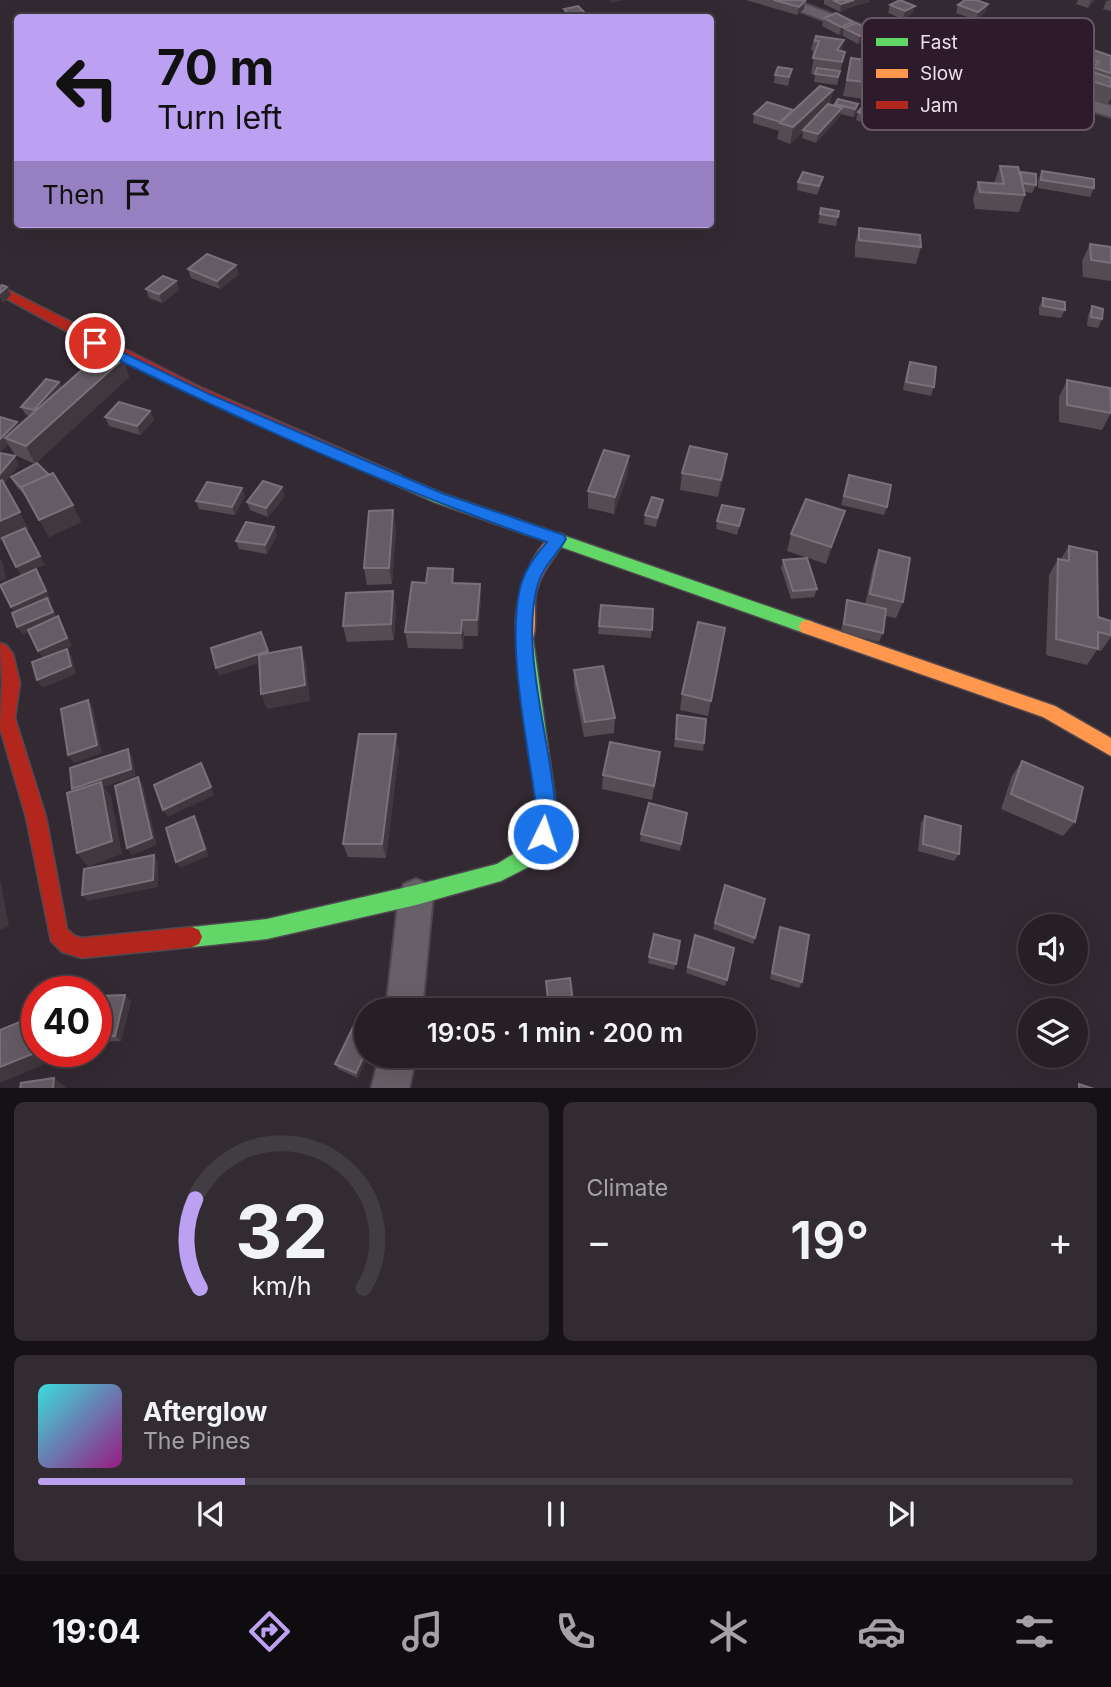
<!DOCTYPE html>
<html lang="en">
<head>
<meta charset="utf-8">
<style>
	body { margin:0; font-family:Inter,sans-serif; background:#322c32; color:#f1f3f6; height:100vh; display:flex; flex-direction:column; font-size:26px; white-space:nowrap }
	* { box-sizing:border-box; margin:0 }
	p { font-size:23px; color:#a4a2a7 }
	.icon { flex:none; width:38px; height:38px; fill:none; stroke:currentColor; stroke-width:2; stroke-linecap:round; stroke-linejoin:round }
	.map { position:relative; height:1088px; overflow:hidden }
	.details { display:flex; flex-direction:column; gap:14px; padding:14px; background:#151115; flex:1 }
	.details>* { flex:none }
	.hud { position:absolute; left:14px; top:14px; width:700px; height:214px; border-radius:7px; box-shadow:0 7px 28px #0002,0 0 0 2px #423d43; background:#bca0f2; color:#111; overflow:hidden }
	.fabs { position:absolute; left:1018px; top:914px; display:grid; gap:14px }
	.fabs a { display:grid; place-items:center; width:70px; height:70px; border-radius:50%; background:#261f26; box-shadow:0 7px 28px #0002,0 0 0 2px #423d43; font-size:35px }
	.speed { position:absolute; left:21px; top:976px; display:flex; gap:14px; font-size:35px; font-weight:700; text-align:center }
	.speed>* { display:grid; place-content:center; width:91px; height:91px; border-radius:50%; background:#261f26; box-shadow:0 7px 28px #0002,0 0 0 2px #423d43; line-height:1 }
	.speed .limit { border:10px solid #d22; background:#fff; color:#111 }
	.pin { position:absolute; display:grid; place-items:center; width:60px; height:60px; color:#fff; margin:-30px; border:4px solid #fff; border-radius:50%; box-shadow:0 2px 7px #0007 }
	.me { position:absolute; width:77px; margin:-38px; rotate:4deg; stroke-linejoin:round; filter:drop-shadow(0 0 5px #0008) }
	.turn { display:flex; align-items:center; gap:24px; height:147px; padding:0 28px; font-size:32px }
	.turn .icon { width:91px; height:91px; stroke-width:2.5 }
	.turn b { display:block; font-size:49px; line-height:60px }
	.then { display:flex; align-items:center; height:66px; padding:0 28px; background:#0003; gap:14px; font-size:26px }
	.big { font-size:52px; font-weight:600; line-height:1.1 }
	.details .tile { flex:1; display:flex; flex-direction:column; justify-content:center; gap:10px; min-width:0; padding:0 24px; border-radius:10px; background:#322c32 }
	.details .dial { align-items:center; gap:0 }
	.dial svg { height:182px; overflow:visible; fill:none; stroke:#423d43; stroke-width:7; stroke-linecap:round; text-anchor:middle }
	.dial text { fill:#f1f3f6; stroke:none }
	.song { display:flex; align-items:center; gap:21px }
	.cover { width:84px; height:84px; border-radius:10px; background:linear-gradient(135deg,hsl(180 70% 55%),hsl(310 70% 35%)) }
	.played { height:7px; border-radius:4px; background:linear-gradient(90deg,#bca0f2 20%,#423d43 20%) }
	.keys { display:flex; justify-content:space-around; direction:ltr }
	.heat { display:flex; justify-content:space-between; align-items:center; font-size:38px; direction:ltr }
	.details .tiles { flex:1; display:grid; gap:14px; grid-template-columns:1fr 1fr }
	.tile:last-child { grid-column:span 2 }
	.trip { position:absolute; left:354px; top:998px; width:402px; height:70px; border-radius:35px; background:#261f26; box-shadow:0 7px 28px #0002,0 0 0 2px #423d43; font-weight:600; line-height:70px; text-align:center }
	.tabs { display:flex; height:112px; justify-content:space-around; align-items:center; background:#0f0c0f; color:#a4a2a7 }
	.tabs .icon { width:49px; height:49px }
	.tabs .current { color:#bca0f2 }
	.tabs b { font-size:32px; color:#f1f3f6 }
	.map>svg:first-child { display:block }
	.lines { fill:none; stroke-linecap:round; stroke-linejoin:round }
	.street-casing { stroke:#504850; stroke-width:4 }
	.fast-casing { stroke:#504850; stroke-width:3 }
	.slow-casing { stroke:#504850; stroke-width:3 }
	.jam-casing { stroke:#504850; stroke-width:3 }
	.street { fill:#686068; fill-rule:evenodd }
	.fast { fill:#63d668; fill-rule:evenodd }
	.slow { fill:#ff974d; fill-rule:evenodd }
	.jam { fill:#b3261e; fill-rule:evenodd }
	.wall { fill:#544b53 }
	.shaded-wall { fill:#40373f }
	.building { fill:#655b64; stroke:#7a7079; stroke-width:2 }
	.route { fill:#1a73e8; stroke:#114b97; stroke-width:2 }
	.key { fill:#2d1b2c; stroke:#665665; stroke-width:2 }
	.key-label { font-size:19px; fill:#ecdfea }
</style>
</head>
<body>
<div class="map">
<svg width="1111" height="1089" viewBox="0 0 1111 1089">
	<rect width="100%" height="100%" fill="#332932"/>
	<g class="lines">
		<g class="street-casing">
			<path id="street" d="M772,0H794L904,41L1111,106V117L892,47Z
				M416,879L428,884L433,895L422,1010H386L399,895L404,884Z
				M380,1055H416L409,1089H371Z"/>
		</g>
		<g class="fast-casing">
			<path id="fast" d="M396,474L444,494L813,622L815,627L813,632L807,634L434,502L391,483L389,479Z
				M525,632L531,634L533,639L557,813L546,851L534,864L501,881L416,905L267,939L192,947L185,944L182,937L185,930L192,927L267,919L416,885L497,864L520,850L531,840L537,813L517,639L519,634Z"/>
		</g>
		<g class="slow-casing">
			<path id="slow" d="M558,533L564,535L566,539C555,558 541,571 536,593C533,609 538,630 531,644L525,646L519,644C507,619 530,542 558,533Z
				M807,620L1055,706L1111,738V756L1043,717L801,632L799,627L801,622Z"/>
		</g>
		<g class="jam-casing">
			<path id="jam" d="M0,286L200,387L401,475L403,479L401,483H391C258,425 126,366 0,295Z
				M0,643L6,645L13,654L20,683L15,718L46,817L67,929L75,936L82,938L192,927L199,930L202,937L199,944L192,947L82,958L62,952L51,941L26,817L0,728L2,683Z"/>
		</g>
		<use href="#street" class="street"/>
		<use href="#fast" class="fast"/>
		<use href="#slow" class="slow"/>
		<use href="#jam" class="jam"/>
	</g>
	<path class="wall" d="M746,0H800L804,9L797,15Z
		M824,0H870V2L854,6L840,12L824,4Z
		M1078,0H1095L1088,8L1076,4Z
		M1111,0V11L1103,9L1106,1Z
		M890,5L913,13L903,19L888,13Z
		M958,5L986,12L976,20L956,13Z
		M564,9L586,18H565L564,16Z
		M824,18L853,22V25L872,32L870,40L858,44L843,36V34L839,35L822,26Z
		M814,38L845,52L837,85L814,82L815,75L811,74L814,57H812L813,51L811,50Z
		M994,38L1026,44L1024,48L1026,51L1024,59L1014,60L1008,54L1000,55L991,46Z
		M1064,50L1111,56V99L1107,104L1040,82L1045,66L1060,62Z
		M851,58L890,65L903,71L913,79L909,96L903,95L901,103L892,102L893,94L892,99L879,97V101L843,96Z
		M792,69L788,86L774,83L775,75Z
		M833,90L830,104L835,106V104H858L857,113L853,117L841,114L840,116L816,143L802,138L803,132L790,144L777,139L779,131L753,123L754,114L792,111Z
		M863,106L873,118L868,124L856,120L858,112Z
		M1000,166L1020,174L1036,185L1032,193L1024,192L1025,195L1019,212L975,209L973,199L978,182L994,183Z
		M1042,171L1094,188L1090,197L1038,188V180Z
		M798,182L821,185L817,195L797,190Z
		M821,208L839,211L836,226L818,223Z
		M859,228L921,247L916,264L855,257V245Z
		M1090,244L1111,247V281L1083,277L1082,261Z
		M188,269L239,274L220,289L191,278Z
		M176,281L179,290L162,303L149,298L146,289Z
		M1043,298L1065,310L1061,318L1039,315V307Z
		M1092,306L1102,319L1098,328L1087,326L1088,315Z
		M123,359L129,377L35,464L15,455L8,444L0,452V417L19,426L30,416L26,415L21,407L59,382L62,388Z
		M910,362L934,387L931,396L903,390L907,370Z
		M1067,380L1111,413L1102,430L1059,422V397Z
		M150,411L154,420L140,435L109,426L105,417Z
		M629,456L628,473L614,514L588,508V491Z
		M725,471L718,497L680,490L682,473Z
		M49,475L81,522L49,537L27,498L16,486L11,477Z
		M849,475L887,507L884,515L841,505Z
		M245,496L235,515L199,509L196,501Z
		M285,496L268,517L250,510L247,502Z
		M662,508L656,527L644,524L645,515Z
		M744,509L737,535L716,529L717,521Z
		M396,527L392,584L367,585L364,568Z
		M839,528L826,564L787,551L791,534Z
		M277,535L267,554L239,549L236,541Z
		M1069,546L1098,617L1111,621V637L1101,651L1097,650L1087,665L1046,655L1049,575L1058,559H1061Z
		M879,550L903,602L896,618L885,616L883,633L879,642L841,632L845,609L847,600L865,605L873,567Z
		M783,560L817,589L814,597L791,599L781,568Z
		M455,583L480,584L481,600L478,636H464L463,649L408,648L405,632Z
		M601,605L652,630L651,638L598,634Z
		M396,607L394,640L347,642L343,626Z
		M725,628L708,716L680,710L682,694Z
		M574,670L615,718L614,733L584,737L574,686Z
		M677,715L704,743L703,751L674,747Z
		M399,750L386,858L348,857L343,844Z
		M1022,761L1075,822L1063,836L1001,809L1012,776Z
		M658,767L652,800L602,789L603,775Z
		M687,813L680,851L640,841L641,834Z
		M925,816L959,854L954,861L918,851L921,823Z
		M725,885L755,938L753,944L713,929Z
		M780,927L802,982L799,988L770,979L778,933Z
		M654,934L680,941L674,970L648,963Z
		M695,935L727,980L725,986L686,973Z
		M96,996L131,1001L121,1041L96,1042Z
		M366,1025L358,1078L338,1069L335,1064Z"/>
	<path class="shaded-wall" d="M610,0H624L610,3Z
		M855,0H870V2L854,6Z
		M855,0L853,7L840,12L841,4Z
		M1091,0H1095L1088,8Z
		M805,1L804,9L797,15L799,7Z
		M988,4L986,12L976,20L978,12Z
		M915,6L913,13L903,19L905,11Z
		M586,14V18L572,17Z
		M853,22L852,30L844,28L843,34L839,35L841,27Z
		M872,32L870,40L858,44L860,36Z
		M844,40L841,56L835,61L839,42Z
		M833,90L829,107L803,130V132L790,144L793,127Z
		M858,104L857,113L853,117L855,109Z
		M842,108L840,116L816,143L818,134Z
		M875,110L873,118L868,124L870,116Z
		M236,265L239,274L220,289L217,281Z
		M176,281L179,290L162,303L159,294Z
		M7,287L11,295L3,303L0,298V293Z
		M123,359L129,377L35,464L26,446Z
		M59,382L63,391L38,418L34,410Z
		M150,411L154,420L140,435L137,426Z
		M17,422L22,431L5,438L8,444L0,452V439Z
		M727,454L725,471L718,497L721,480Z
		M15,456L19,465L4,484L29,529L26,530L45,565L21,575L16,567L26,530L1,541L0,540V474Z
		M629,456L628,473L614,514L615,497Z
		M282,487L285,496L268,517L266,508Z
		M242,488L245,496L235,515L232,507Z
		M663,500L662,508L656,527L657,518Z
		M73,505L81,522L49,537L39,520Z
		M393,510L396,527L392,584L389,568Z
		M845,511L839,528L826,564L831,547Z
		M274,527L277,535L267,554L265,545Z
		M0,558L3,563L6,579L0,581Z
		M36,569L51,599L49,600L58,620L23,635L17,627L16,616L11,607Z
		M453,569L455,585L452,583Z
		M480,584L481,600L478,636L477,620Z
		M393,591L396,607L394,640L391,624Z
		M58,616L72,646L43,659L38,651Z
		M462,620L464,636L463,649L461,633Z
		M261,632L271,659L219,676L216,668Z
		M301,647L306,663L310,701L267,709L261,694Z
		M67,649L72,657L76,674L42,688L37,680Z
		M88,700L93,708L102,753L74,763L68,755Z
		M396,734L399,750L386,858L382,844Z
		M128,749L132,756L136,776L104,787L111,796L122,854L88,867L77,853L78,796L72,789Z
		M201,763L214,795L168,817L163,810Z
		M138,777L143,785L157,845L132,855L127,848Z
		M194,816L198,823L209,856L180,868L176,862Z
		M154,855L158,862V887L88,901L82,895Z
		M0,879L9,926L0,930Z
		M125,995L131,1001L121,1041L115,1036Z
		M366,1051V1055H369L358,1078L356,1073Z
		M37,1052H63L64,1056L0,1083V1067Z
		M54,1078L67,1088V1089H53Z"/>
	<path class="building" d="M774,0H800L805,1L799,7Z
		M833,0H854L841,4Z
		M900,0L915,6L905,11L890,5Z
		M965,0H976L988,4L978,12L958,5Z
		M578,6L586,14L572,17L564,9Z
		M836,13L853,22L841,27L824,18Z
		M856,23L872,32L860,36L844,28Z
		M816,36L844,40L837,50L845,52L842,62L813,58L819,41H815Z
		M1074,43L1111,56V72L1110,73L1092,67L1099,62L1064,50Z
		M866,54L892,57L890,65L894,66L895,62L904,64L903,71L915,72L913,79L897,77L896,82L883,81V84L847,80L851,58L865,60Z
		M1053,59L1111,78V87L1045,66Z
		M778,67L792,69L789,77L775,75Z
		M817,68L840,71L838,77L815,74Z
		M820,86L833,90L793,127L780,123Z
		M838,99L858,104L855,109L835,104Z
		M767,102L793,110L780,122L754,114Z
		M828,104L842,108L818,134L803,130Z
		M863,106L875,110L870,116L858,112Z
		M1000,166L1018,167L1025,195L980,192L978,182L1004,184Z
		M1042,171L1094,179V188L1041,180Z
		M803,172L823,177L819,186L798,182Z
		M1021,172L1036,174V185L1022,183Z
		M821,208L839,211L838,217L820,214Z
		M859,228L920,235L921,247L859,240Z
		M1090,244L1111,247V263L1091,260Z
		M207,254L236,265L217,281L188,269Z
		M163,276L176,281L159,294L146,289Z
		M2,285L7,287L0,293V287Z
		M1043,298L1065,302V310L1043,306Z
		M1092,306L1103,309L1102,319L1091,317Z
		M102,352L123,359L26,446L5,438Z
		M910,362L936,367L934,387L906,382Z
		M46,379L59,382L34,410L21,407Z
		M1067,380L1110,388L1111,413L1067,405Z
		M119,402L150,411L137,426L105,417Z
		M0,417L17,422L0,439Z
		M690,446L727,454L721,480L682,473Z
		M604,450L629,456L615,497L588,491Z
		M0,453L15,456L0,474Z
		M37,463L49,475L21,487L22,489L11,477Z
		M53,473L73,505L39,520L21,487Z
		M849,475L891,485L887,507L844,496Z
		M2,480L20,512L0,521V481Z
		M263,481L282,487L266,508L247,502Z
		M207,482L242,488L232,507L196,501Z
		M652,497L663,500L657,518L645,515Z
		M806,499L845,511L831,547L791,534Z
		M722,505L744,509L739,526L717,521Z
		M393,510L389,568H364L369,511Z
		M246,522L274,527L265,545L236,541Z
		M25,528L40,556L16,567L2,538Z
		M1069,546L1097,552L1098,617L1111,621V635L1098,632V649L1056,639L1058,559L1069,561Z
		M879,550L910,558L903,602L870,594Z
		M807,558L817,589L793,591L783,560Z
		M428,568L453,569L452,583L480,584L477,620H462L461,633L405,632L412,582L426,583Z
		M36,569L46,591L11,607L0,585Z
		M393,591L391,624L343,626L346,593Z
		M47,598L53,612L17,627L12,613Z
		M847,600L886,609L883,633L844,624Z
		M601,605L653,609L652,630L599,626Z
		M58,616L67,638L38,651L28,630Z
		M698,622L725,628L711,701L682,694Z
		M261,632L268,651L216,668L211,648Z
		M301,647L305,685L261,694L259,655Z
		M67,649L71,666L37,680L32,662Z
		M603,666L615,718L585,722L574,670Z
		M88,700L97,745L68,755L61,709Z
		M677,715L706,719L704,743L676,739Z
		M359,734H396L382,844H343Z
		M610,742L660,752L654,786L603,775Z
		M128,749L131,769L72,789L70,768Z
		M1022,761L1083,787L1075,822L1011,794Z
		M201,763L211,787L163,810L154,785Z
		M138,777L152,838L127,848L115,786Z
		M101,782L112,841L77,853L67,793Z
		M649,803L687,813L681,844L641,834Z
		M194,816L205,849L176,862L166,828Z
		M925,816L961,826L959,854L923,844Z
		M154,855L153,880L82,895L84,869Z
		M725,885L765,899L755,938L715,923Z
		M780,927L809,935L802,982L772,973Z
		M654,934L680,941L676,964L649,957Z
		M695,935L734,948L727,980L688,967Z
		M570,978L574,1010H549L546,981Z
		M125,995L115,1036H96V996Z
		M37,1015V1052L0,1067V1030Z
		M356,1021L366,1025V1051L356,1073L335,1064Z
		M54,1078L53,1089H20L21,1083Z
		M1079,1084L1094,1089H1079Z"/>
	<path class="route" d="M95,339L209,394L444,494L564,535L566,539C557,555 543,566 538,584C522,638 543,716 551,772C554,795 560,819 550,841L543,844L536,841L533,834L537,813C529,749 506,649 520,588C525,569 535,556 547,542C390,488 239,420 90,346V340Z"/>
	<rect x="862" y="18" width="232" height="112" rx="10" class="key"/>
	<rect x="876" y="38" width="32" height="8" fill="#63d668"/>
	<rect x="876" y="69" width="32" height="9" fill="#ff974d"/>
	<rect x="876" y="101" width="32" height="8" fill="#b3261e"/>
	<g class="key-label">
		<text x="920" y="49">Fast</text>
		<text x="920" y="80">Slow</text>
		<text x="920" y="112">Jam</text>
	</g>
</svg>
<div class="fabs">
<a><svg class="icon" aria-label="sound" viewBox="0 0 24 24"><path d="M4 9h4l5-4v14l-5-4H4zM17 9q2 3 0 6"/></svg></a>
<a><svg class="icon" aria-label="layers" viewBox="0 0 24 24"><path d="M12 4l9 5-9 5-9-5zM3 14l9 5 9-5"/></svg></a>
</div>
<div class="speed"><div class="limit">40</div></div>
<div class="pin" style="left:95px;top:343px;background:#d93025"><svg class="icon" aria-label="arrive" viewBox="0 0 24 24"><path d="M6 21V4h12l-3 4 3 4H6"/></svg></div>
<svg class="me" style="left:543px;top:834px" viewBox="-20 -20 40 40"><circle r="17" fill="#1a73e8" stroke="#fff" stroke-width="3"/><path d="M0-11L8 9 0 5-8 9z" fill="#fff"/></svg>
<div class="trip">19:05 · 1 min · 200 m</div>
<div class="hud">
<div class="turn"><svg class="icon" aria-label="left" viewBox="0 0 24 24"><path d="M17 20v-9H6M10 6l-5 5 5 5"/></svg><div><b>70 m</b>Turn left</div></div>
<div class="then">Then<svg class="icon" aria-label="arrive" viewBox="0 0 24 24"><path d="M6 21V4h12l-3 4 3 4H6"/></svg></div>
</div>
</div>
<section class="details">
<div class="tiles">
<div class="tile dial"><svg viewBox="0 0 100 80">
<path d="M14 69A42 42 0 1 1 86 69"/>
<path d="M14 69A42 42 0 0 1 12 30" stroke="#bca0f2"/>
<text x="50" y="56" font-size="32" font-weight="700">32</text>
<text x="50" y="72" font-size="11">km/h</text>
</svg></div>
<div class="tile"><p>Climate</p>
<div class="heat"><a>−</a><b class="big">19°</b><a>+</a></div>
</div>
<div class="tile">
<div class="song"><i class="cover"></i><div><b>Afterglow</b><p>The Pines</p></div></div>
<div class="played"></div>
<div class="keys"><svg class="icon" aria-label="previous" viewBox="0 0 24 24"><path d="M18 5L8 12l10 7zM5 5v14"/></svg><svg class="icon" aria-label="pause" viewBox="0 0 24 24"><path d="M8 5v14M16 5v14"/></svg><svg class="icon" aria-label="next" viewBox="0 0 24 24"><path d="M6 5l10 7-10 7zM19 5v14"/></svg></div>
</div>
</div>
</section>
<nav class="tabs">
<b>19:04</b>
<svg class="icon current" aria-label="directions" viewBox="0 0 24 24"><path d="M12 3l9 9-9 9-9-9zM9 14v-3h6M13 9l2 2-2 2"/></svg>
<svg class="icon" aria-label="music" viewBox="0 0 24 24"><path d="M9 18V5l10-2v13"/><circle cx="6" cy="18" r="3"/><circle cx="16" cy="16" r="3"/></svg>
<svg class="icon" aria-label="phone" viewBox="0 0 24 24"><path d="M5 4h4l2 5-3 2q2 4 5 5l2-3 5 2v4C11 20 4 13 5 4z"/></svg>
<svg class="icon" aria-label="climate" viewBox="0 0 24 24"><path d="M12 3v18M4 7l16 10M4 17L20 7"/></svg>
<svg class="icon" aria-label="car" viewBox="0 0 24 24"><path d="M5 17H2v-5l4-1 3-4h7l3 4 3 1v5h-3M9 17h6M6 11h13"/><circle cx="7" cy="17" r="2"/><circle cx="17" cy="17" r="2"/></svg>
<svg class="icon" aria-label="filters" viewBox="0 0 24 24"><path d="M4 7h16M4 17h16"/><circle cx="9" cy="7" r="2"/><circle cx="15" cy="17" r="2"/></svg>
</nav>
</body>
</html>
